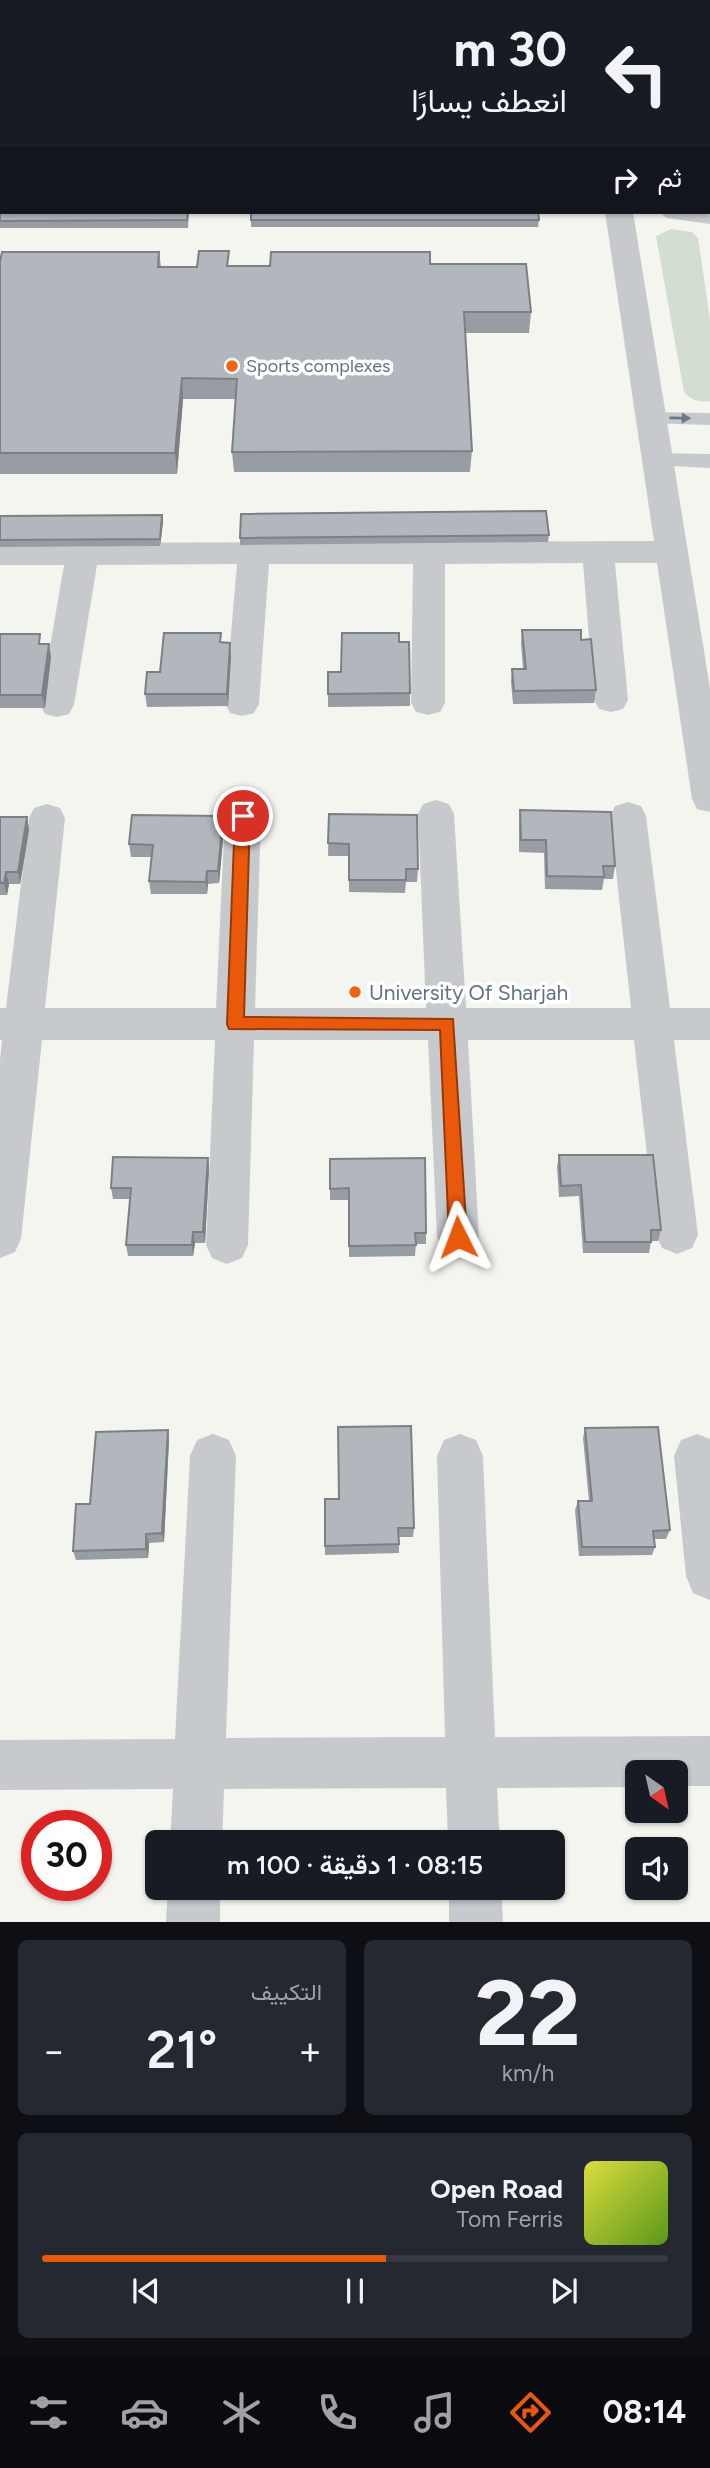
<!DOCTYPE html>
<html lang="ar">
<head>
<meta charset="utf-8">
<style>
	body { margin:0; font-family:Figtree,Vazirmatn,sans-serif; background:#242831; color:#f1f3f6; direction:rtl; height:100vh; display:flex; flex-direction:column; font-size:26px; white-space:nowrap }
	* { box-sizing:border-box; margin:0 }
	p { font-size:23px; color:#9ea1a6 }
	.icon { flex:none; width:38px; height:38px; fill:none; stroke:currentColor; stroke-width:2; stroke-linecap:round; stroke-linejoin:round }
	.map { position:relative; height:1922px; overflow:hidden; direction:ltr }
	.drawer { display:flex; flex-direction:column; gap:18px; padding:18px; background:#0d0f14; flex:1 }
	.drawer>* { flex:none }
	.hud { position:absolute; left:0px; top:0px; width:710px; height:214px; box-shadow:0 2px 5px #0004; direction:rtl; background:#171b24; color:#f1f3f6; overflow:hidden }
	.needle { width:46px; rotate:146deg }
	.buttons { position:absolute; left:625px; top:1760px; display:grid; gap:14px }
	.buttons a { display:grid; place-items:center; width:63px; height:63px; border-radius:10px; background:#171b24; box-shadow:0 2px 5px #0004; font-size:35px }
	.speed { position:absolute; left:21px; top:1810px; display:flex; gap:14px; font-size:35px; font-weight:700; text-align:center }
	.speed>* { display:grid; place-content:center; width:91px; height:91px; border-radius:50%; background:#171b24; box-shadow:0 2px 5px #0004; line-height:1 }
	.speed .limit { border:10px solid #d22; background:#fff; color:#111 }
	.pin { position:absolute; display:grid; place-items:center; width:60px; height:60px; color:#fff; margin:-30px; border:4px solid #fff; border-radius:50%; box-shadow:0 2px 7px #0007 }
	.me { position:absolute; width:77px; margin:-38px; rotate:357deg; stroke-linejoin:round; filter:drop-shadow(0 0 5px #0008) }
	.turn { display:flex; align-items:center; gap:24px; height:147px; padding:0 28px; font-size:32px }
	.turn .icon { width:91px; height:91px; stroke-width:2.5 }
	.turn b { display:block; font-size:49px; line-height:60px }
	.then { display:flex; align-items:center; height:66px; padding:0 28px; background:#0003; gap:14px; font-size:26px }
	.big { font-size:52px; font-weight:600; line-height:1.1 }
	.drawer .tile { flex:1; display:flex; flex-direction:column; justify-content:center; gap:10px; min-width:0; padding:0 24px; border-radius:10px; background:#242831 }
	.drawer .dial { align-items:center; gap:0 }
	.dial b { font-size:91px; line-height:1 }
	.song { display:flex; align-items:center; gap:21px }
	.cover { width:84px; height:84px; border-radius:10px; background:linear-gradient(135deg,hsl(60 70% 55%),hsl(90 70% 35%)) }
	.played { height:7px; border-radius:4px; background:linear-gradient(90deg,#ea580c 55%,#363941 55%) }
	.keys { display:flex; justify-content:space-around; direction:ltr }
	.heat { display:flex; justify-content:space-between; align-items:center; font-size:38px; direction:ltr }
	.drawer .tiles { flex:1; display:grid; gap:18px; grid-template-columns:1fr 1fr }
	.tile:last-child { grid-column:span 2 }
	.trip { position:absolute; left:145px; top:1830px; width:420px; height:70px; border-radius:10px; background:#171b24; box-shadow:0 2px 5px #0004; font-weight:600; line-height:70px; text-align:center; direction:rtl }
	.tabs { display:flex; height:112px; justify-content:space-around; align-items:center; background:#090b0e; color:#9ea1a6 }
	.tabs .icon { width:49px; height:49px }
	.tabs .on { color:#ea580c }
	.tabs b { font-size:32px; color:#f1f3f6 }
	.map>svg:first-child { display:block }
	.green { fill:#d4ddd1 }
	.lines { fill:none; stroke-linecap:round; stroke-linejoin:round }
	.service { fill:#c7cacd; fill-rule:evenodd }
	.minor { fill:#c7cacd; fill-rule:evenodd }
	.wall { fill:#989da3 }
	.shaded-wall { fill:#7c8084 }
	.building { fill:#b1b7bd; stroke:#7c8084; stroke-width:2 }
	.oneway { fill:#6b7a8c }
	.route { fill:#ea580c; stroke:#983908; stroke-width:2 }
	.poi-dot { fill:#f56011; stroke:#fff; stroke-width:2.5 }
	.labels { text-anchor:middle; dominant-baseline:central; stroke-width:7; stroke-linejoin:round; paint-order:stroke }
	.far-poi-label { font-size:18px; fill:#617185; stroke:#fff; text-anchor:start }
	.poi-label { font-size:21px; fill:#617185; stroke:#fff; text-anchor:start }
</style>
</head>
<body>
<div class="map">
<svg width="710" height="1922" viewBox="0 0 710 1922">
	<rect width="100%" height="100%" fill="#f5f5f0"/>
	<path class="green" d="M671,229L692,232L698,238L710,319V401C700,403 691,400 684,392L656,236Z"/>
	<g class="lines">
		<path class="service" d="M69,0H85V2H69Z
			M0,197H2V209H0Z
			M658,212H710V224L667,218Z
			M651,412L710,413V425L644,423L641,418L644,413Z
			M657,453L710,454V468L650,465L646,460L650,455Z"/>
		<path class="minor" d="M574,0H598V2H574Z
			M605,212H633L710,688V812L697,809L692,799L657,563H615L628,700L623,709L611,712L599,709L594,700L583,563L445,564V703L440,712L428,715L416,712L411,703L413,564H269L259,704L254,713L242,716L230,713L225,704L237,564L97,565L74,705L69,714L57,717L45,714L40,705L64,565H0V543L654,541Z
			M436,800L449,804L454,814L466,1008H631L610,816L615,806L628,802L641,806L646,816L670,1008H710V1040H674L698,1235L692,1248L677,1254L662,1248L656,1235L634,1040H468L479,1237L473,1250L458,1256L443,1250L437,1237L428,1040H254L248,1245L242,1258L227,1264L212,1258L206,1245L215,1040H42L21,1239L15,1252L0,1258V1060L2,1040H0V1008H6L29,818L34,808L47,804L60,808L65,818L45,1008H216L225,815L230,805L243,801L256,805L261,815L255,1008H426L418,814L423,804Z
			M213,1434L229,1440L236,1456L226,1738L445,1737L437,1456L444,1440L460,1434L476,1440L483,1456L495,1737L710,1736V1786H676V1773H637V1787L497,1788L500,1843H448L446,1788L224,1789L222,1843H170L173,1789L0,1790V1740L175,1739L190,1456L197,1440Z
			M697,1434L710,1439V1600L693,1593L686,1576L674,1456L681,1440Z
			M168,1888H220V1922H166Z
			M449,1888H501L503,1922H449Z"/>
	</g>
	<path class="wall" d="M225,0H316V2H225Z
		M0,18L2,29V64H0Z
		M0,204L189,212L188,228H0Z
		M251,220H539L538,227H251Z
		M159,252L161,267L430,264L531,312L529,333H465L472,451L470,472H234L232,452L236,399H183L177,474H0V261Z
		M162,515L163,522L160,546L0,547V516Z
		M549,535L548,542L240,545V538Z
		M522,630L581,640L596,690L594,703L513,704L511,682L512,669H523L521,643Z
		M0,634L42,644L51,657L45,708H0Z
		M399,642L410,693V706L328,707V672H341Z
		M222,643L231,656L228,706L147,707L145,694L160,672Z
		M520,810L615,866L613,879H604L602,890L545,889L544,853L519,852V823Z
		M329,814L418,869L417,882H406L405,893L349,892V856H328Z
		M0,817H27L29,830L20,884H9L7,895H0Z
		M224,829L219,883L208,884L207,894H151L149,881L151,857H131L129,844Z
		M559,1155L661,1230L658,1241H651L649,1253H583L579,1196L559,1197L557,1167Z
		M208,1158L209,1169L205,1243H195L193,1256H128L126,1245L130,1199H113L111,1188Z
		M330,1159L426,1233V1244H416L415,1256L349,1257V1200H330Z
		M585,1428L670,1530L666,1539H654L655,1547L652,1555L579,1556L575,1510L578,1501H589L583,1438Z
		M168,1430L169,1440L164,1542L149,1543L148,1558L76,1560L73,1551L90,1504Z
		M325,1499L414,1528L413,1537H399V1553L325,1555Z"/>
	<path class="shaded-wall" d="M182,378L183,399L177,474L175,453Z
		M162,515L163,522L160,546V539Z
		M230,643L231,656L228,706L227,694Z
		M49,644L51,657L45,708L42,695Z
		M223,816L224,829L219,883L218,871Z
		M27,817L29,830L20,884L18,872Z
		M207,871L208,884L207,894L206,882Z
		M6,872L9,884L7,895L4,883Z
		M208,1158L209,1169L205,1243L203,1232Z
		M193,1232L195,1243L193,1256L192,1245Z
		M168,1430L169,1440L164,1542L162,1533Z
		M146,1534L149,1543L148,1558L146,1549Z"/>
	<path class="building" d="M88,0H111V2H88Z
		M511,0H538V2H511Z
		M0,29H2V47H0Z
		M0,204H2V212H188L187,220L0,221Z
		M251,212H538L539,220H251Z
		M199,251H229L227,266H270L271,252H430V264H526L531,312H464L472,451L232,452L237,379L182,378L175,453H0V261L2,252H159L158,267H197Z
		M546,511L549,535L240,538L241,514Z
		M162,515L160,539L0,540V516Z
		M522,630H581V640L591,639L596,690L514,691L512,669H526Z
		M164,633H221L220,642L230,643L227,694H145L147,672H160Z
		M342,633H399V642H409L410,693L328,694V672H341Z
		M0,634H40L39,644H49L42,695H0Z
		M520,810L611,812L615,866H603L604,877L547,876L546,840H521Z
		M329,814L417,815L418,869H406V880H349V844L328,843Z
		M132,815L223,816L218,871H207L206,882L149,881L153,845L129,844Z
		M0,817H27L18,872H6L4,883H0Z
		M559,1155H653L661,1230H651V1242H585L581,1185L561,1186Z
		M113,1157L208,1158L203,1232H193L192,1245H126L131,1188H111Z
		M425,1158L426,1233H415L416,1245L349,1246V1188L330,1189V1159Z
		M411,1426L414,1528H398L399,1544L325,1546V1499H339L338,1427Z
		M658,1427L670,1530L653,1531L655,1547H582L578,1501H592L585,1428Z
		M168,1430L162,1533L146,1534V1549L73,1551L76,1504H90L96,1432Z"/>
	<defs><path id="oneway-solid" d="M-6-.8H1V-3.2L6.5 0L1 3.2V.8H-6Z" transform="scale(1.75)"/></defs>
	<use class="oneway" href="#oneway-solid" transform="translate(680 418) rotate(1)"/>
	<path class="route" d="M243,810L250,816L244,1017L453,1019L467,1237L465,1242L458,1245L452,1242L449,1237L440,1030L229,1029L227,1024L235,816Z"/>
	<g class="poi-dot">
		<circle cx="232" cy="366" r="7"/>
		<circle cx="355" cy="992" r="7"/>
	</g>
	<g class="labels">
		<g class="far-poi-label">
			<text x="246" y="366">Sports complexes</text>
		</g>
		<g class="poi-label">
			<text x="369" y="992">University Of Sharjah</text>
		</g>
	</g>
</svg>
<div class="buttons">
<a><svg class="needle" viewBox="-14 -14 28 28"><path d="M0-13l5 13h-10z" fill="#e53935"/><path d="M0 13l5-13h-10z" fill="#9ea1a6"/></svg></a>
<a><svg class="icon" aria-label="sound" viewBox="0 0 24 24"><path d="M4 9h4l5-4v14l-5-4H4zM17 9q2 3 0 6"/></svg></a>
</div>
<div class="speed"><div class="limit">30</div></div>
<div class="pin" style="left:243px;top:816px;background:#d93025"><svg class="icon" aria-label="arrive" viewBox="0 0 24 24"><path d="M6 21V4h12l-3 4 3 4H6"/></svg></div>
<svg class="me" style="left:458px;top:1237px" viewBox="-20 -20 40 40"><path d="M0-17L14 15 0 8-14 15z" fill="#ea580c" stroke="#fff" stroke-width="4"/></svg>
<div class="trip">08:15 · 1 دقيقة · 100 m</div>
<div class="hud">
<div class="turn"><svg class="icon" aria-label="left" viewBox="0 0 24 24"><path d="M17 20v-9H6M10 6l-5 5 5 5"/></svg><div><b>30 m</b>انعطف يسارًا</div></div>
<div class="then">ثم<svg class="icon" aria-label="right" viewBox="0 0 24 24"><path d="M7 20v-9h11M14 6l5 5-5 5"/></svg></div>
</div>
</div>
<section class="drawer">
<div class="tiles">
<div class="tile dial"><b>22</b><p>km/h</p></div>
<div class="tile"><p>التكييف</p>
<div class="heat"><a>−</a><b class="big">21°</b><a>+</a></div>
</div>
<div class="tile">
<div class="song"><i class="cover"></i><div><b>Open Road</b><p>Tom Ferris</p></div></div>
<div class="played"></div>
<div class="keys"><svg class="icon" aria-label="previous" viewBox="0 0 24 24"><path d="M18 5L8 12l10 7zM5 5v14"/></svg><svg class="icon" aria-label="pause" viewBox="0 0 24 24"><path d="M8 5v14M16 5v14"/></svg><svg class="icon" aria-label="next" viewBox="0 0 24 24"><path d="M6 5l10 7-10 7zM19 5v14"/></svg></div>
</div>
</div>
</section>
<nav class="tabs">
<b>08:14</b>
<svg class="icon on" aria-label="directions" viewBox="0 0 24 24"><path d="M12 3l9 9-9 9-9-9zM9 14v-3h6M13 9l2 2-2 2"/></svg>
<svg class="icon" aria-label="music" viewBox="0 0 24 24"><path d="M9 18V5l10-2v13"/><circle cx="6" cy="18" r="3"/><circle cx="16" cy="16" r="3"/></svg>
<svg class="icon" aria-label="phone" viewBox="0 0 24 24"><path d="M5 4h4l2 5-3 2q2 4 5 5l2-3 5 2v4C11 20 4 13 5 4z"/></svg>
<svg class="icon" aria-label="climate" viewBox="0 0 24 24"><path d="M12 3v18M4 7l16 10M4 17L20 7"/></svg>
<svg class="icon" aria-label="car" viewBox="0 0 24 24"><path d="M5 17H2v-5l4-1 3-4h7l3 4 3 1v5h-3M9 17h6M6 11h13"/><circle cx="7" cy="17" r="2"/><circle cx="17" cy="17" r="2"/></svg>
<svg class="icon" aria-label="filters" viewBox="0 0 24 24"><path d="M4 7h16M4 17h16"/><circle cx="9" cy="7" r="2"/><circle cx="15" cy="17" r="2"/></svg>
</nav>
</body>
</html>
